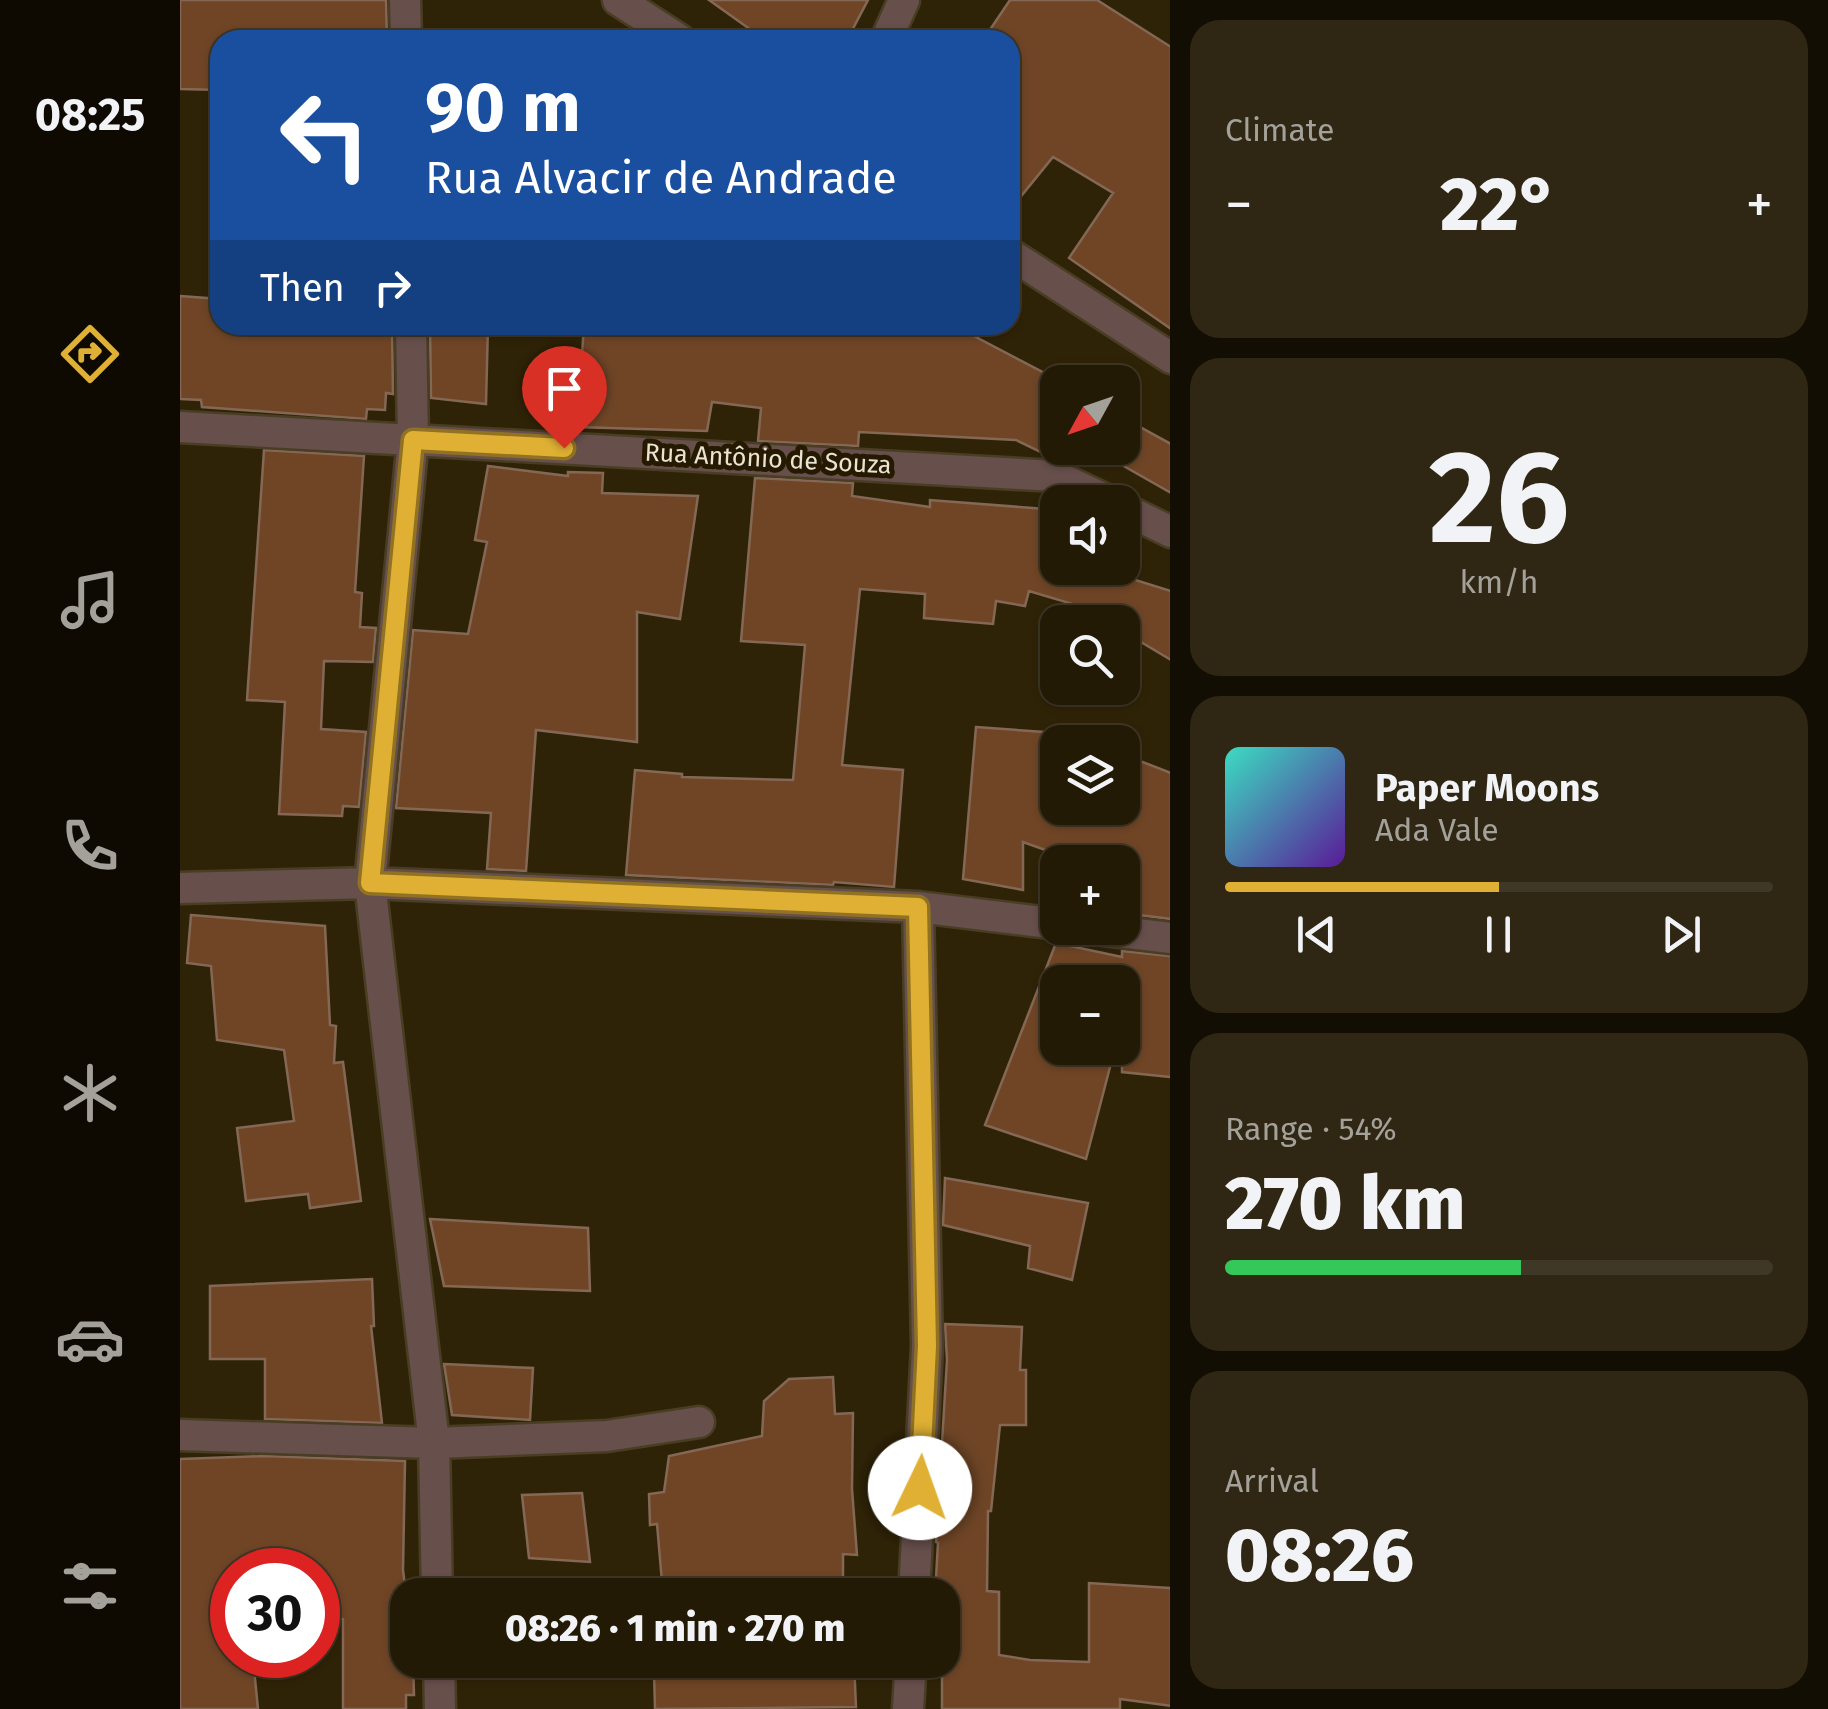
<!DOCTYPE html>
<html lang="en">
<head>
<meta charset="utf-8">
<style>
	body { margin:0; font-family:"Fira Sans",sans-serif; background:#2f2713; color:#f1f3f6; height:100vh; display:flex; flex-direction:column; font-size:38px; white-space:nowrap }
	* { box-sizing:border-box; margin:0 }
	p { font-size:32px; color:#a3a19a }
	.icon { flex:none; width:55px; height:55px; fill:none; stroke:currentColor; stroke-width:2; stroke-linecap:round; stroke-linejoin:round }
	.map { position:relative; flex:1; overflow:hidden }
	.panel { display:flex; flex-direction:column; gap:20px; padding:20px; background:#130e03; width:658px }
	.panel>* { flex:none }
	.hud { position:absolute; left:30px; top:30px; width:810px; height:305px; border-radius:30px; box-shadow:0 2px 8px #0004,0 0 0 2px #403827; background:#1a4fa0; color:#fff; overflow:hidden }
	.needle { width:65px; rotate:230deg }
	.controls { position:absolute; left:860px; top:365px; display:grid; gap:20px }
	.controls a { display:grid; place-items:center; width:100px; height:100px; border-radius:20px; background:#231a05; box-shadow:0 2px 8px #0004,0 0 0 2px #403827; font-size:50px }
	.speed { position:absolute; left:30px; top:1548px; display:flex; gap:20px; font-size:50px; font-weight:700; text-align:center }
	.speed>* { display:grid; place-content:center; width:130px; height:130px; border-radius:50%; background:#231a05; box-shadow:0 2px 8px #0004,0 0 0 2px #403827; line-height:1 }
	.speed .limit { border:15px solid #d22; background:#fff; color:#111 }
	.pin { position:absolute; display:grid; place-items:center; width:85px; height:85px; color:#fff; margin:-102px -42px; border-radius:50% 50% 50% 0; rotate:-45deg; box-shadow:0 0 10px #0007 }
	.pin .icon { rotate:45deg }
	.me { position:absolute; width:110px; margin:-55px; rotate:3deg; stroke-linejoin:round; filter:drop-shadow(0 0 8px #0008) }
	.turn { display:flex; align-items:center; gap:35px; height:210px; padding:0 50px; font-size:45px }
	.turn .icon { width:130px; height:130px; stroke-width:2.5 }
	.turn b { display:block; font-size:70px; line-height:85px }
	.then { display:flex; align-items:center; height:95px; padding:0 50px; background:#0003; gap:20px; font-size:38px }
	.big { font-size:75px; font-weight:800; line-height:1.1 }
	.panel .tile { flex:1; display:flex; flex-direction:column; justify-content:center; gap:15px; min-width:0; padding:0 35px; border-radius:30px; background:#2f2713 }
	.panel .dial { align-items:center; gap:0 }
	.dial b { font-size:130px; line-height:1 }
	.song { display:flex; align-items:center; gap:30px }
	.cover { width:120px; height:120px; border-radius:15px; background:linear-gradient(135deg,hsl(170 70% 55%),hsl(270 70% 35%)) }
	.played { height:10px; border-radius:5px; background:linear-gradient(90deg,#dfb034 50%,#403827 50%) }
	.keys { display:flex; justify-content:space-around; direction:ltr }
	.heat { display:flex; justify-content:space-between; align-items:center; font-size:55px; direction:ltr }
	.charge { height:15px; border-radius:8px; background:linear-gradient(90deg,#34c759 54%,#403827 0) }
	.trip { position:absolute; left:210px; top:1578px; width:570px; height:100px; border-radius:30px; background:#231a05; box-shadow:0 2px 8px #0004,0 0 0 2px #403827; font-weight:800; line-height:100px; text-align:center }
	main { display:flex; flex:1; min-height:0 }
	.tabs { display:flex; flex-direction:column; width:180px; justify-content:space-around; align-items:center; background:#0e0a02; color:#a3a19a }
	.tabs .icon { width:70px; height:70px }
	.tabs .active { color:#dfb034 }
	.tabs b { font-size:45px; color:#f1f3f6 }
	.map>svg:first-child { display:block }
	.building { fill:#6f4526; stroke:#846855; stroke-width:2.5 }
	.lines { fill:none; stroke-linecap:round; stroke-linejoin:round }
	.minor-casing { stroke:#493e24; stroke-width:35 }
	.minor { stroke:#674f4c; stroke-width:30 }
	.route-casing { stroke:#917222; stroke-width:25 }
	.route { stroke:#dfb034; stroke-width:18 }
	.labels { text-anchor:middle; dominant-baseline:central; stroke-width:10; stroke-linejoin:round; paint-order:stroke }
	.street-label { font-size:25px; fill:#eae3d3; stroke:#251a00 }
</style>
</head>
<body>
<main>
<nav class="tabs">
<b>08:25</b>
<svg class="icon active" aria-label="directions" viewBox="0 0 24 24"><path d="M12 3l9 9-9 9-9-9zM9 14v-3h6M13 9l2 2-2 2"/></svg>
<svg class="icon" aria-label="music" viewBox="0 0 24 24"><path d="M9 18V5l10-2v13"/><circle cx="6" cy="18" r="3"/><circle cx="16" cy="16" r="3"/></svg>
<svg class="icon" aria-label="phone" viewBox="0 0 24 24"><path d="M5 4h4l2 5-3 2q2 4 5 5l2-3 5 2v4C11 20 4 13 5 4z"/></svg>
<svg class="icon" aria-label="climate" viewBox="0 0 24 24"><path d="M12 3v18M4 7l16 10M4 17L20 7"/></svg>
<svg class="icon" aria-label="car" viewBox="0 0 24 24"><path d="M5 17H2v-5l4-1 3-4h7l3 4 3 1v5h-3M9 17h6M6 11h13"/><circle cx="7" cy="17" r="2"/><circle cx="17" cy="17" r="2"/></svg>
<svg class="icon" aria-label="filters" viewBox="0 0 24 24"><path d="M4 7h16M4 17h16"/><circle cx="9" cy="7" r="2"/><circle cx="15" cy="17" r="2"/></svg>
</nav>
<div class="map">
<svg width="991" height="1709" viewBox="0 0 991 1709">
	<rect width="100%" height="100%" fill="#2f2307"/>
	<path class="building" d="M0,0H206L207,40H40V90L0,89Z
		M529,0H688L667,40H585Z
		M830,0H917L991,47V329L889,258L933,193L873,157L830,210V40H803Z
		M0,296L40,299V325H212L213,394L206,393L205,410L187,409L186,419L22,407L21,400L0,399Z
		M250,325H308L306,404L251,398Z
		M404,325H745V330L790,334L878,380V457H871L836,440L679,432L678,446L578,441L581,408L532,402L527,431L397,427Z
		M942,417L991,444V493L942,465Z
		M84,450L184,456L175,592L182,593L180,627L196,628L193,662L144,661L141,729L186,732L179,807L163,806L162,816L99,814L105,702L67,700Z
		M308,466L388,476V472L423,473L422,493L518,496L500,619L457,612V742L356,730L346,871L307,869L311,813L216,808L233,630L288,634L307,542L295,540Z
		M575,478L673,483L672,496L750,507V500L878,510V568H917L991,591V660L954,638L942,634V622H921L923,613L849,591L845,606L816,601L813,624L744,618L745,594L680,589L662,765L723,770L714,887L654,882L653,885L446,875L455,770L502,774V777L613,780L625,645L561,641Z
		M796,727L878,733V808H942V754L991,773V919L942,913L944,862H899L843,842V890L783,879Z
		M11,915L145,926L150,1025L156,1026L154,1063L163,1062L181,1201L130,1208L128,1194L66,1201L57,1128L114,1121L104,1050L37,1040L31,966L7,963Z
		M876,943L942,957V951L991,956V1077L942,1072V982H878V1048H935L906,1159L805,1125Z
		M765,1178L908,1203L892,1280L848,1268L850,1246L763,1225Z
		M250,1219L408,1228L410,1291L264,1286Z
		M192,1279L194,1326H191L202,1423L85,1419V1359H30V1286Z
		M765,1324L842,1327L840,1370H846V1425H820L811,1511H808L807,1591L819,1592V1655L850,1660L909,1662V1583L991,1588V1706L940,1699V1709H762V1595H755L758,1543L756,1542L767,1360Z
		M264,1364L353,1368L350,1420L272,1415Z
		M653,1377L655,1414L673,1413L672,1489L677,1555L663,1554V1595H546V1587L482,1582L477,1524L470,1525L469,1494L484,1492L489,1456L582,1436L584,1401L609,1379Z
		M85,1456L225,1461L223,1570L228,1610V1660H233L234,1695H226V1709H163V1619L138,1616V1570H52V1655L73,1658L78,1709H0V1459Z
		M402,1493L410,1562L349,1558L342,1495Z
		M674,1661L676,1707L475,1709L474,1672L522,1673V1669Z"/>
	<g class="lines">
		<g class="minor-casing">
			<path id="minor" d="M225,0L226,40
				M438,0L500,40
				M706,40L724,0
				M830,254L991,358
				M231,325L233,439L190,883L254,1443L257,1595
				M0,427L876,476L931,502
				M942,508L991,532
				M0,888L190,883L738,907L878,924
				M907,928L991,938
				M0,1435L254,1443L427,1436L519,1422
				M734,1595L747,1346L738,907
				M259,1660L260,1709
				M728,1709L731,1660"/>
		</g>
		<use href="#minor" class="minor"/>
	</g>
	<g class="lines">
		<g class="route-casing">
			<path id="route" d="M384,448L233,440L190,883L738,907L747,1346L740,1488"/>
		</g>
		<use href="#route" class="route"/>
	</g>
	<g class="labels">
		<g class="street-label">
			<text transform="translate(588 459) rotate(3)">Rua Antônio de Souza</text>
		</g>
	</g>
</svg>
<div class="controls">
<a><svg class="needle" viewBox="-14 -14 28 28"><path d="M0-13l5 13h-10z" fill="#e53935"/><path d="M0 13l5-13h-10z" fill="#a3a19a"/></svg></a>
<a><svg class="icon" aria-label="sound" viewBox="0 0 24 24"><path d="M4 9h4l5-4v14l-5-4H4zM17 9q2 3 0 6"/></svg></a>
<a><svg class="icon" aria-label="search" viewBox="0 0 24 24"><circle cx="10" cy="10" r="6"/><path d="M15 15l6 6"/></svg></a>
<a><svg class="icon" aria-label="layers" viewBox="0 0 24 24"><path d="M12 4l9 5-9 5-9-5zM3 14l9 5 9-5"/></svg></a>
<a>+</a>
<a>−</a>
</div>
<div class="speed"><div class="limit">30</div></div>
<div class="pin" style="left:384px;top:448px;background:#d93025"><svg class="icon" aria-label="arrive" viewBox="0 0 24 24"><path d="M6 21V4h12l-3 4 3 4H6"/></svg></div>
<svg class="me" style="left:740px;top:1488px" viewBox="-20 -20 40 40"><circle r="19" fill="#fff"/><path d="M0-13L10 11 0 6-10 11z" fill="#dfb034"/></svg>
<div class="trip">08:26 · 1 min · 270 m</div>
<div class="hud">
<div class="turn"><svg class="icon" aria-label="left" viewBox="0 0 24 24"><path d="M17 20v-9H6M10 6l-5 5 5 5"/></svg><div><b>90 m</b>Rua Alvacir de Andrade</div></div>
<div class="then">Then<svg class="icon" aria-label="right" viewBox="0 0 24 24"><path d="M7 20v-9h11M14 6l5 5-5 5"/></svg></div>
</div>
</div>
<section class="panel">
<div class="tile"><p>Climate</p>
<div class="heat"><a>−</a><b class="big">22°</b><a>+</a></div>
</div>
<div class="tile dial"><b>26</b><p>km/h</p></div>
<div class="tile">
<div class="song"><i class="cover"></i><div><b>Paper Moons</b><p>Ada Vale</p></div></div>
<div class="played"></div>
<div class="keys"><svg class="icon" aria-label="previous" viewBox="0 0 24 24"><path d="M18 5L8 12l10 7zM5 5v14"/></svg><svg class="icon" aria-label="pause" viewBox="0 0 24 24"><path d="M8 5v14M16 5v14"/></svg><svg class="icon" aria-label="next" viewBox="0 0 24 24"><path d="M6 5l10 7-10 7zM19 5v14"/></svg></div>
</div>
<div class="tile"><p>Range · 54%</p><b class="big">270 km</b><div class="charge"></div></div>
<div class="tile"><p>Arrival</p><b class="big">08:26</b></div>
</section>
</main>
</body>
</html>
